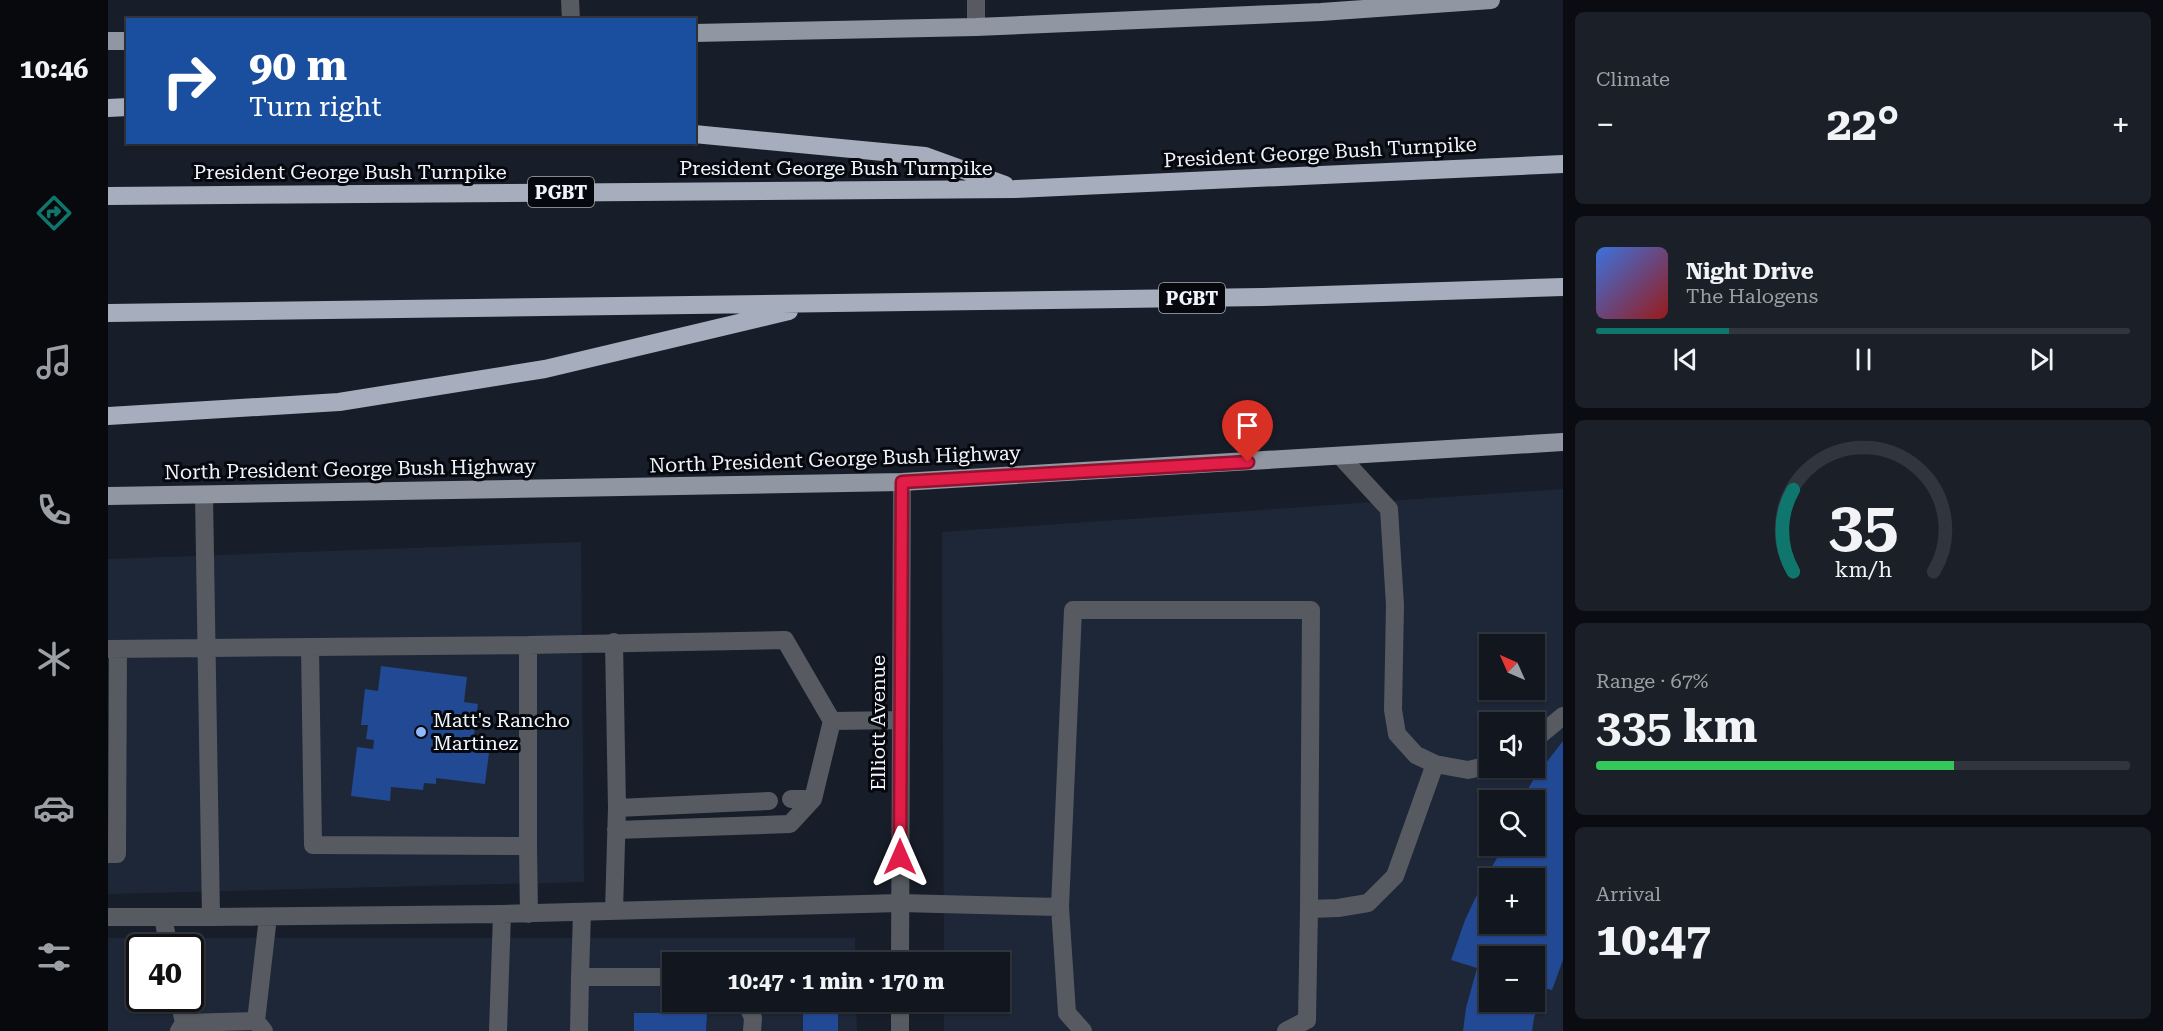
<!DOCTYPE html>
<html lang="en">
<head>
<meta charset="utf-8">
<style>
	body { margin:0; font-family:"Roboto Serif",serif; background:#1b1f28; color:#f1f3f6; height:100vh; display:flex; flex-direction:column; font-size:22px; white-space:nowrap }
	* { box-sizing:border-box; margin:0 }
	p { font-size:20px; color:#9c9fa4 }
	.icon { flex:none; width:33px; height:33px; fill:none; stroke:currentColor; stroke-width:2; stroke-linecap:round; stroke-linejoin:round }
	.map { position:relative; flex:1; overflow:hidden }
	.side { display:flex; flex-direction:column; gap:12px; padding:12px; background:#0a0c11; width:600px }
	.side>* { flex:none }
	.hud { position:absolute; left:18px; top:18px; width:570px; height:126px; border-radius:0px; box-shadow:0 2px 4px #0004,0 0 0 2px #31353d; background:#1a4fa0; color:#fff; overflow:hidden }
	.needle { width:39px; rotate:315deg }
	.fabs { position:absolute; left:1371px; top:634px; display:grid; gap:12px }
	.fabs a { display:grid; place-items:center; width:66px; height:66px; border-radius:0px; background:#12161f; box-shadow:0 2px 4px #0004,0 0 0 2px #31353d; font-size:30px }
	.speed { position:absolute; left:18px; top:934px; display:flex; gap:12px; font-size:30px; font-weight:700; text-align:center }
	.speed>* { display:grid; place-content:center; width:78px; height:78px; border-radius:50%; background:#12161f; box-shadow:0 2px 4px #0004,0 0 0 2px #31353d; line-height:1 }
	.speed .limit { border:3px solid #111; border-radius:9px; background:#fff; color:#111 }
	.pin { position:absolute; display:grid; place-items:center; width:51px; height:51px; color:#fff; margin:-62px -26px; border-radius:50% 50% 50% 0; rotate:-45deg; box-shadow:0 0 6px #0007 }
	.pin .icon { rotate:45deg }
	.me { position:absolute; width:66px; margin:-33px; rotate:0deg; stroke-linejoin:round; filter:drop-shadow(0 0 4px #0008) }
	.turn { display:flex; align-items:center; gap:21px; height:126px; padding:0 24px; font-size:27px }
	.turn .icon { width:78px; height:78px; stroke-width:2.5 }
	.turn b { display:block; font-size:42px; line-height:51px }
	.big { font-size:45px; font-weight:700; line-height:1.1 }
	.side .widget { flex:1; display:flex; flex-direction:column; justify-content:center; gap:9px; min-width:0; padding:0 21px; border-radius:9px; background:#1b1f28 }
	.side .dial { align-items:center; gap:0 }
	.dial svg { height:156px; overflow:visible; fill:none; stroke:#31353d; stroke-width:7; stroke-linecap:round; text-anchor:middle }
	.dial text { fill:#f1f3f6; stroke:none }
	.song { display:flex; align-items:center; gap:18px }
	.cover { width:72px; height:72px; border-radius:9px; background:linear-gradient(135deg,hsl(220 70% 55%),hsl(0 70% 35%)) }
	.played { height:6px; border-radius:3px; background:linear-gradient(90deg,#0f766e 25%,#31353d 25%) }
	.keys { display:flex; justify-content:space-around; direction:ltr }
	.heat { display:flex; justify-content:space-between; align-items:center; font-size:33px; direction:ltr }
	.charge { height:9px; border-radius:4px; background:linear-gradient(90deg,#34c759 67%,#31353d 0) }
	.trip { position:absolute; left:554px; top:952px; width:348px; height:60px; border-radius:0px; background:#12161f; box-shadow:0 2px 4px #0004,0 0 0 2px #31353d; font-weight:700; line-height:60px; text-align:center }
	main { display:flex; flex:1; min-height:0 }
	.dock { display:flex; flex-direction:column; width:108px; justify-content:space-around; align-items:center; background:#07090c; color:#9c9fa4 }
	.dock .icon { width:42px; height:42px }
	.dock .selected { color:#0f766e }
	.dock b { font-size:27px; color:#f1f3f6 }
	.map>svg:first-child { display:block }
	.built { fill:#1e2737; fill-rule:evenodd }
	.building { fill:#224993; fill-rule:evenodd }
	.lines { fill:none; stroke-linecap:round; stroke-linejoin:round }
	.minor { stroke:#575a60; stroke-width:18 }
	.major { stroke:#9097a2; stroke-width:18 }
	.highway { stroke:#a6aebd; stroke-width:18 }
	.route-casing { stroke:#92132f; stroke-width:15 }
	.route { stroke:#e11d48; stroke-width:10 }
	.poi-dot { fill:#91b8fd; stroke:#06080d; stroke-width:2 }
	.labels { text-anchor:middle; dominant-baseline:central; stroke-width:6; stroke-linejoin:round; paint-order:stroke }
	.shield { fill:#06080d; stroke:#aaaeb5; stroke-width:1.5 }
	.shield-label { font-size:18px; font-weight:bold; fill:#f0f5fd }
	.street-label { font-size:20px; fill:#f0f5fd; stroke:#06080d }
	.poi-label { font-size:20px; fill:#f0f5fd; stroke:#06080d; text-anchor:start }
</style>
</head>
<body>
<main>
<nav class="dock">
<b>10:46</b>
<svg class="icon selected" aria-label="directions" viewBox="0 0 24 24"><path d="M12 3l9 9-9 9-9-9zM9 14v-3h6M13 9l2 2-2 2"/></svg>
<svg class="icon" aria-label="music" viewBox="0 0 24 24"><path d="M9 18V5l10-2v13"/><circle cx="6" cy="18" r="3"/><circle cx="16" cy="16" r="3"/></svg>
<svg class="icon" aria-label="phone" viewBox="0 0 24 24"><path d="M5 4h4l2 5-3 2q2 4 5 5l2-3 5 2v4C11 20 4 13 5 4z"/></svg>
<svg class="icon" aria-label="climate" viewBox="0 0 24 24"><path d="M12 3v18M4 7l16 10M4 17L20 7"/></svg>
<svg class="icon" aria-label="car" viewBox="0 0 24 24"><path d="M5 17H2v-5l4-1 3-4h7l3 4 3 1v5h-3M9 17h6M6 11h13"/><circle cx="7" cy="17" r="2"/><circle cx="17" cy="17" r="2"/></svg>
<svg class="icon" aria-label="filters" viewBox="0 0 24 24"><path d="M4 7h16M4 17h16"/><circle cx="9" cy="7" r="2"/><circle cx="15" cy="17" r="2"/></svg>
</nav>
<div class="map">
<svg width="1455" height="1031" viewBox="0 0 1455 1031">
	<rect width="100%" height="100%" fill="#181e29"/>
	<path class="built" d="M1455,489V1031H836V1002H891V963H836L834,532ZM1382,645H1426V690H1382ZM1382,723H1426V768H1382ZM1382,801H1426V846H1382ZM1382,879H1426V924H1382ZM1382,957H1426V1002H1382Z
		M473,542L476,882L0,894V559Z
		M0,938H747V963H564V1002H748L749,1031H0ZM32,948H82V999H32Z"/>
	<path class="building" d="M273,666L359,677L356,702L370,704L364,751L381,753L377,784L328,778V784L316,783L315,790L283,787L282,801L243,796L249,747L265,749L266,740L258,739L260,725H253L257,689L270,691Z
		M1455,741V960L1444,990L1436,988L1426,1018L1424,1031H1355L1358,1008L1369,968L1343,960L1357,920L1375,882L1396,846H1426V801H1413L1427,777ZM1382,879H1426V924H1382ZM1382,957H1426V1002H1382Z
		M695,1002H730V1031H695Z
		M526,1013H599L598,1031H526Z"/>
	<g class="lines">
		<path class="minor" d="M462,0L463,20
			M868,27V0
			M1232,456L1281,509L1287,605L1285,710L1289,734L1308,755L1327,764L1360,770L1382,765
			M96,495L103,917L394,914L792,903L952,907L965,610H1203L1201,909L1230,908L1260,903L1287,876L1327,764
			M420,645L677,640L724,721L793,720
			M0,649L420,645V846L205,845L202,647
			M1426,740L1455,716
			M683,799H705L724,721
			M509,808L661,801
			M508,830L682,824L705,799
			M420,846L421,914
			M0,854H9L10,649
			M952,907L959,1013L975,1031
			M506,911L509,808L506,642
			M474,912L472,977H564
			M0,917H103
			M55,917L61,948
			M792,963L794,482
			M71,999L76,1023
			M638,1002L645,1018L644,1031
			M148,1021L160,917
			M71,1031L76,1023L148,1021L156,1031
			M390,1031L394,914
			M471,1031L472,977
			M792,1031V1002
			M1178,1031L1199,1020L1201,909"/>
		<path class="major" d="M586,33L868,27L1213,12L1383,0
			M0,41H20
			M0,496L794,482L1455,442"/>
		<path class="highway" d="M0,108L20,107
			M586,134L817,156L897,185
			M0,196L907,189L1455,164
			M0,313L1155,297L1455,287
			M0,416L231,402L437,369L681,311"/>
	</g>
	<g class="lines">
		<g class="route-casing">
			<path id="route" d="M792,857L794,482L1140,462"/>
		</g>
		<use href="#route" class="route"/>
	</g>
	<circle class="poi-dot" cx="313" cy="732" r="6"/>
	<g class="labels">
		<g class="shield">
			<rect x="420" y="177" width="66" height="30" rx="4.5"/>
			<rect x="1051" y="283" width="66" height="30" rx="4.5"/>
		</g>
		<g class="shield-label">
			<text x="453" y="192">PGBT</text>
			<text x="1084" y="298">PGBT</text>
		</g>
		<g class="street-label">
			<text transform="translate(1212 152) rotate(-3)">President George Bush Turnpike</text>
			<text x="728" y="168">President George Bush Turnpike</text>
			<text x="242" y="172">President George Bush Turnpike</text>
			<text transform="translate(727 459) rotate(-2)">North President George Bush Highway</text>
			<text transform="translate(242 469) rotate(-1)">North President George Bush Highway</text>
			<text transform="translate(770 723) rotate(-90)">Elliott Avenue</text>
		</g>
		<g class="poi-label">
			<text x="325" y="720">Matt's Rancho<tspan x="325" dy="23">Martinez</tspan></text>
		</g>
	</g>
</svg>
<div class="fabs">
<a><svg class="needle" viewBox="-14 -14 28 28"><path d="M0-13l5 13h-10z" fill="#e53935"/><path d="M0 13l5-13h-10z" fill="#9c9fa4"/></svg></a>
<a><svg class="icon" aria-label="sound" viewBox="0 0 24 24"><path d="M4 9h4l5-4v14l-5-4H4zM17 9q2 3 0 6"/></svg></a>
<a><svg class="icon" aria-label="search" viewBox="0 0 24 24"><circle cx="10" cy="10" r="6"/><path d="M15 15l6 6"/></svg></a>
<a>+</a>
<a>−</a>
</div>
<div class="speed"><div class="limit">40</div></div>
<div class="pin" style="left:1140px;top:462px;background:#d93025"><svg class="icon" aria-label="arrive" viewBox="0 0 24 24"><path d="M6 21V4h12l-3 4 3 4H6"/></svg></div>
<svg class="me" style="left:792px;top:857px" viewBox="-20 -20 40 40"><path d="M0-17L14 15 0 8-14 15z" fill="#e11d48" stroke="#fff" stroke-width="4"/></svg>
<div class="trip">10:47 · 1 min · 170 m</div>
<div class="hud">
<div class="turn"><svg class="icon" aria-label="right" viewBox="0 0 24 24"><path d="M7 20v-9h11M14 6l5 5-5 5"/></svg><div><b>90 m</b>Turn right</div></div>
</div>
</div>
<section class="side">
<div class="widget"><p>Climate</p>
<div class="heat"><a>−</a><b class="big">22°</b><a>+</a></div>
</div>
<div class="widget">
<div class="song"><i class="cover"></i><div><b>Night Drive</b><p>The Halogens</p></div></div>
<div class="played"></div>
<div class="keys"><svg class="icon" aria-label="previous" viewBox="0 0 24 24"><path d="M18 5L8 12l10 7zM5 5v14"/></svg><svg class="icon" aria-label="pause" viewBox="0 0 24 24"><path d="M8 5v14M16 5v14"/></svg><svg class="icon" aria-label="next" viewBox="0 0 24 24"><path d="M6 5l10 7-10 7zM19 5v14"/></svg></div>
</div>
<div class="widget dial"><svg viewBox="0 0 100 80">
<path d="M14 69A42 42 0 1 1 86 69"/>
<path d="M14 69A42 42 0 0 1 14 27" stroke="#0f766e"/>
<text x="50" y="56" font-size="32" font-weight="700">35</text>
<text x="50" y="72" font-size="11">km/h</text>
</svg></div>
<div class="widget"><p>Range · 67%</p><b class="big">335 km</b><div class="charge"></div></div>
<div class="widget"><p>Arrival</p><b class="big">10:47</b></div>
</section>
</main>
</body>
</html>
